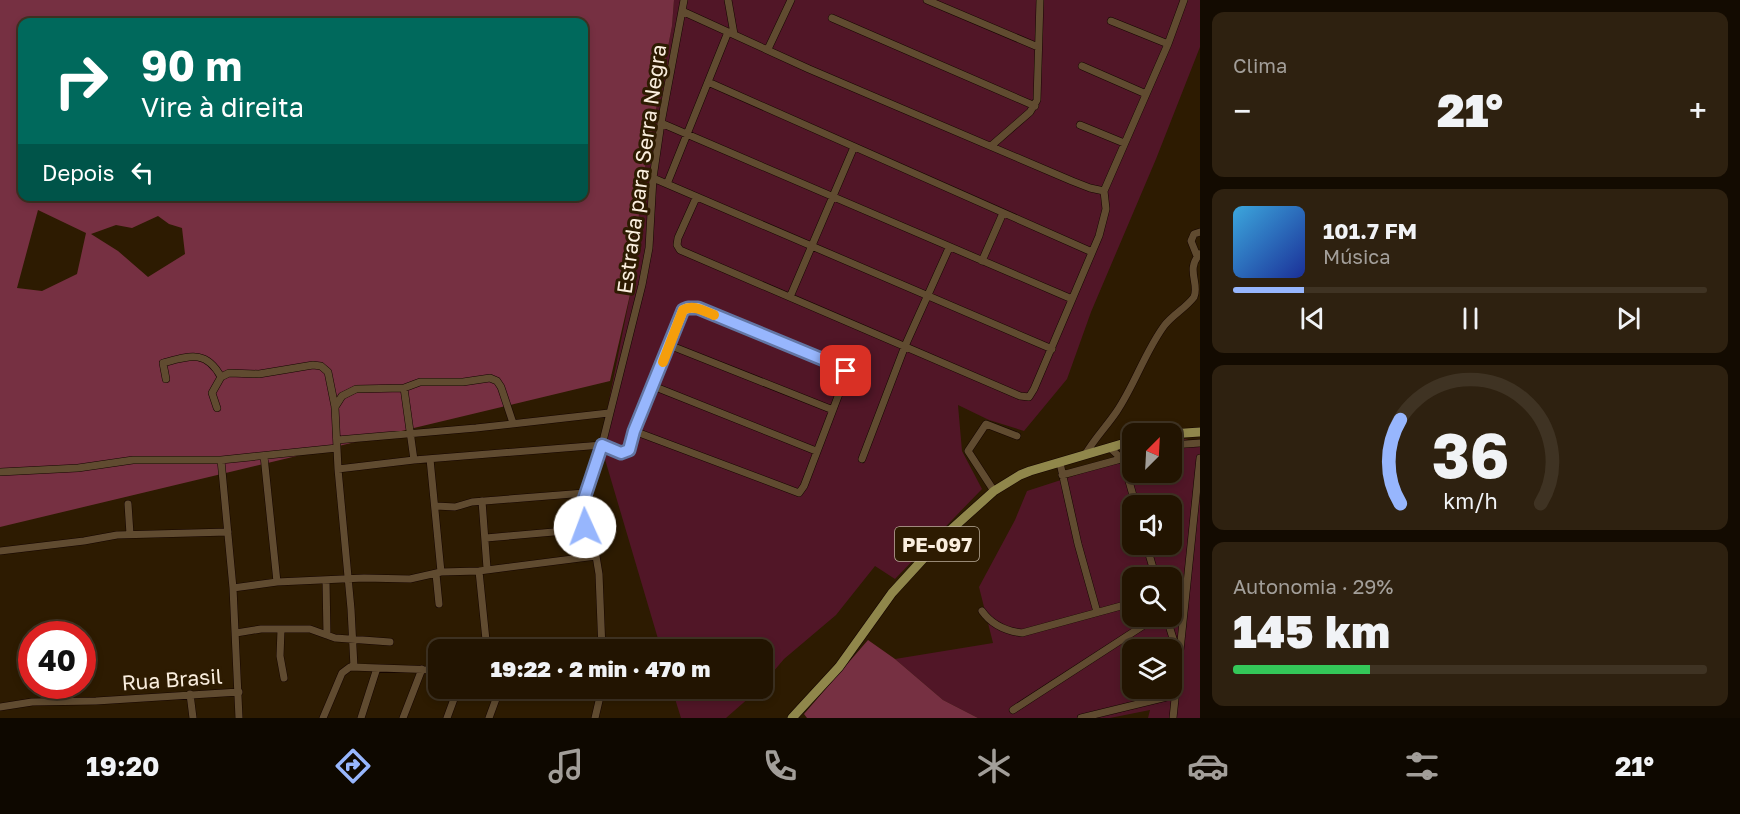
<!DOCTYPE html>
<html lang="pt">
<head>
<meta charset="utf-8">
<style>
	body { margin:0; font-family:"Golos Text",sans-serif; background:#2e2110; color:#f1f3f6; height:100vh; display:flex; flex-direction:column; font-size:22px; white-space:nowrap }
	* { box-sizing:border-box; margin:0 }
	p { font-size:20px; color:#a29e99 }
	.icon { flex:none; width:33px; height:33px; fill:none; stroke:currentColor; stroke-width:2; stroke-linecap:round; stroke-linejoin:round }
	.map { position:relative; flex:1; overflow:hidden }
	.drawer { display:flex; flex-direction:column; gap:12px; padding:12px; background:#130b01; width:540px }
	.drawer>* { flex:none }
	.guide { position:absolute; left:18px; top:18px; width:570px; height:183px; border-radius:12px; box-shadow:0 3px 9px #0003,0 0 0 2px #3f3323; background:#00695c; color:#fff; overflow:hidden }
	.needle { width:39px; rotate:24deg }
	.controls { position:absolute; left:1122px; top:423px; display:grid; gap:12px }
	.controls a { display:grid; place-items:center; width:60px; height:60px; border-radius:12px; background:#221401; box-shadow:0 3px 9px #0003,0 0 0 2px #3f3323; font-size:30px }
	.speed { position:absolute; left:18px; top:621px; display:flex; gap:12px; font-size:30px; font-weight:700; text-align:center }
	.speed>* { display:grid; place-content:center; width:78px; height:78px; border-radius:50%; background:#221401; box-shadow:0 3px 9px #0003,0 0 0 2px #3f3323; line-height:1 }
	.speed .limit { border:9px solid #d22; background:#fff; color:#111 }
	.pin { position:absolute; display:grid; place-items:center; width:51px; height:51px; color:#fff; margin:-26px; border-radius:12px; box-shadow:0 3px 9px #0006 }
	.me { position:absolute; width:66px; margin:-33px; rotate:358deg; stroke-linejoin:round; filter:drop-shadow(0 0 4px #0008) }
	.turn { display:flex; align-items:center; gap:21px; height:126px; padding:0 24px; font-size:27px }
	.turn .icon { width:78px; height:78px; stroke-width:2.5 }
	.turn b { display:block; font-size:42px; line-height:51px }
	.then { display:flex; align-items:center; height:57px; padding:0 24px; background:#0003; gap:12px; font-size:22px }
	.big { font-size:45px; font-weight:800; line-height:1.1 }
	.drawer .tile { flex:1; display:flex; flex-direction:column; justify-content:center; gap:9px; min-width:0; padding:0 21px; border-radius:12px; background:#2e2110 }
	.drawer .dial { align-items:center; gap:0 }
	.dial svg { height:156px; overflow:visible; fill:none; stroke:#3f3323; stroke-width:7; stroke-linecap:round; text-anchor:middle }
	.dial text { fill:#f1f3f6; stroke:none }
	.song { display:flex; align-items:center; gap:18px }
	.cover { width:72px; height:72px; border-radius:9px; background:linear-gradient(135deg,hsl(200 70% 55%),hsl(230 70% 35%)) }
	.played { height:6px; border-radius:3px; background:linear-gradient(90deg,#97b6fd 15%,#3f3323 15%) }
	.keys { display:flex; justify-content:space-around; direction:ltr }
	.heat { display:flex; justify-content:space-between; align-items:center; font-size:33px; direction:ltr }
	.charge { height:9px; border-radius:4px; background:linear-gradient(90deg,#34c759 29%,#3f3323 0) }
	.trip { position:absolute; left:428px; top:639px; width:345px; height:60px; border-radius:12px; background:#221401; box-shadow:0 3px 9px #0003,0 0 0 2px #3f3323; font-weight:800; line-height:60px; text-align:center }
	.dock { display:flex; height:96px; justify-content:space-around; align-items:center; background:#0e0800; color:#a29e99 }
	.dock .icon { width:42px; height:42px }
	.dock .current { color:#97b6fd }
	.dock b { font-size:27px; color:#f1f3f6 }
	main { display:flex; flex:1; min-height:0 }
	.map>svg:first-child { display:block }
	.green { fill:#511627; fill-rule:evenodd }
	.forest { fill:#763042; fill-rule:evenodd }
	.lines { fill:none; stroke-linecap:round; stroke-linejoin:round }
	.minor-casing { stroke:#150500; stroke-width:8 }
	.major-casing { stroke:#150500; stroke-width:10 }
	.minor { stroke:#604b30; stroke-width:7 }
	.major { stroke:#90874b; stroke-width:9 }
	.route-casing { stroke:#6276a4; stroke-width:15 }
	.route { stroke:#97b6fd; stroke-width:10 }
	.slow { stroke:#f59e0b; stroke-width:10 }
	.labels { text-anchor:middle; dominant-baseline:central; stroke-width:6; stroke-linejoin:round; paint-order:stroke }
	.shield { fill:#2d1b01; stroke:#bcaf9c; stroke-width:1.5 }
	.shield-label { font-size:20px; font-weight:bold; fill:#faeede }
	.street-label { font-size:21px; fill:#faeede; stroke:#2d1b01 }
</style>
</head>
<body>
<main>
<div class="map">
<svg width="1200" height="718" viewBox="0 0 1200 718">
	<rect width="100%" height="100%" fill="#2d1b01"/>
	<path class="green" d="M674,0H1200V47L1156,159L1091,312L1067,379L1024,431L989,420L958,405L962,451L982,489L895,579L875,566L836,615L784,659L762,685V650L661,649L604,456H609L598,455L632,286L642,183L672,26Z
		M1185,439L1200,443V718H1148L1150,710L1110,718H978L943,700L895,659L993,643L979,587L1015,520L1027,491L1132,457V472H1172V444ZM1132,506H1172V544H1132ZM1132,578H1172V616H1132ZM1132,650H1172V688H1132Z
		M672,689V688L759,689L726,718H681Z"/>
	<path class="forest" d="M0,0H674L672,26L642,183L632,286L610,381L0,527ZM22,22H584V196H22ZM38,210L86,233L77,274L42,291L17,288ZM158,216L169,224L182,228L185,254L148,277L118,251L91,234L116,225L132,228Z
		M868,640L895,659L943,700L978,718H807L804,714Z"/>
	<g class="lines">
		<g class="minor-casing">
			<path id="minor" d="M728,0L734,34
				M927,0L1038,47
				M682,11L809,69L1072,181L1090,188L1104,191
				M832,18L1035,106
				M1111,21L1168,44
				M768,49L791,0
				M1082,66L1146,94
				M708,82L1092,252
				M661,123L1072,299
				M1080,125L1124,143
				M991,146L1030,112L1037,100L1040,0
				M653,178L1052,349
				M667,184L728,32
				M696,198L678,238L677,245L680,250L1020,396L1029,397L1034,389L1099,236L1106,209L1104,191L1168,44L1184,0
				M1197,256L1191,241L1194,234L1200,232
				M982,261L1003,213
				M790,297L854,147
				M669,345L833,410
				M166,379L163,363C189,356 206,349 221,377
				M653,386L816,451
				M404,388L414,460
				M335,407L342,396L356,389L404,388L420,382H463L490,378L497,381L501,387L513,423
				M217,408L212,393L221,377L229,373L259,374L313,365L321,366L328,372L335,407L338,469L351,609L354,667
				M337,440L476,428L609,413
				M1172,445L1200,443
				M1110,448L1123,460L1136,506
				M1085,455C1094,439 1107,426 1117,411C1135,384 1145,352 1164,326C1172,315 1186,308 1194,297C1200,284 1185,269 1200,254
				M264,456L277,582
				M430,459L441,572
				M862,459L905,346L949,248
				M221,460L233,588L239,718
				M1123,460L1128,442
				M1060,463L1078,544L1097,612
				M338,469L414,460L602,445L621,453H627L634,431L683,311L688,308H698L841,367L846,371L845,378L804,486L799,493L634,431
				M0,472L78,468L133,460H221L337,448
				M1062,475L1132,456
				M994,491L968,451L986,424L1017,436
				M482,501L487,568
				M128,504L130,534
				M436,506L455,507L472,502L585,493
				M486,538L565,531L585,527
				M1146,544L1156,578
				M0,551L84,541L117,535L228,532
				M479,571L487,650
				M436,574L439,604
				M326,580L327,635
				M233,588L277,582L364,578L410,579L441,572L479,571L596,556
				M1172,592L1186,588
				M982,611C991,624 1006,631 1022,633L1132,603
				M1166,616L1177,651
				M281,630L280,656L284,678
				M236,633L261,629H310L335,638L390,642
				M602,650L599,574L596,556L583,520V502L602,445L642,285L649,248L653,178L661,123L684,0
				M190,694L193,718
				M0,707L32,702L96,701L239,692
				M1013,710L1158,616
				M323,718L342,673L350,667L438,670
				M361,718L377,668
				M403,718L422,669
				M447,718L458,688
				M489,718L500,688
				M595,718L602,688
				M1081,718L1175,695
				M1173,718L1200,458"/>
		</g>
		<g class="major-casing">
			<path id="major" d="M1170,434L1200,432
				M792,718L839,667L892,593L945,535L994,491L1020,475L1030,471L1132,441"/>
		</g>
		<use href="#minor" class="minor"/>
		<use href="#major" class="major"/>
	</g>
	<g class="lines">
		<g class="route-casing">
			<path id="route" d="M585,527L582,510L583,502L602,445L621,453L629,450L634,431L683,310L688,308H698L841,367L846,371"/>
		</g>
		<use href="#route" class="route"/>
		<path class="slow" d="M663,362L683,310C693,304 704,311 714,315"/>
	</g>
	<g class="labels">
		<rect class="shield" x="895" y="527" width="84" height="34" rx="4.5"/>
		<g class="shield-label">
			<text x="937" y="544">PE-097</text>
		</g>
		<g class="street-label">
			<text transform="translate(641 169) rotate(-82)">Estrada para Serra Negra</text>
			<text transform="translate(172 679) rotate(-4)">Rua Brasil</text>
		</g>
	</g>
</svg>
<div class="controls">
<a><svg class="needle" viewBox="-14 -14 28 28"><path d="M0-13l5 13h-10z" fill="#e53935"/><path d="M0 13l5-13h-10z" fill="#a29e99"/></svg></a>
<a><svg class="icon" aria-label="sound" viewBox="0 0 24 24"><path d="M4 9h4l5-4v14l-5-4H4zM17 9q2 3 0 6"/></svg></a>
<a><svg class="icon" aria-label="search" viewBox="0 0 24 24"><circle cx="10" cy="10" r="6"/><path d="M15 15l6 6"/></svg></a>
<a><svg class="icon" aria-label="layers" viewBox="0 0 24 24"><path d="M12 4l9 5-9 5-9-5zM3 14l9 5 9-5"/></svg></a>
</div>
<div class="speed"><div class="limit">40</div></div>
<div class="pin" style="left:846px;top:371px;background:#d93025"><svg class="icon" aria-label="arrive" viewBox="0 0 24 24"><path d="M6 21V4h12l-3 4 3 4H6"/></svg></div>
<svg class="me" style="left:585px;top:527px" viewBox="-20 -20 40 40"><circle r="19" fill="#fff"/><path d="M0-13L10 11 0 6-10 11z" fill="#97b6fd"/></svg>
<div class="trip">19:22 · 2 min · 470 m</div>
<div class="guide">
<div class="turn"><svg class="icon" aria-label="right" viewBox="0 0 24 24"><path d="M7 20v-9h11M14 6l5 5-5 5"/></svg><div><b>90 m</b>Vire à direita</div></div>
<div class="then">Depois<svg class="icon" aria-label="left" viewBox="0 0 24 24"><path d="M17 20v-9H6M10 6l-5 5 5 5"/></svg></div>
</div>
</div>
<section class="drawer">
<div class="tile"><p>Clima</p>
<div class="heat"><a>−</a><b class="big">21°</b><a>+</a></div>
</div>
<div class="tile">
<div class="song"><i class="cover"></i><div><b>101.7 FM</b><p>Música</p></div></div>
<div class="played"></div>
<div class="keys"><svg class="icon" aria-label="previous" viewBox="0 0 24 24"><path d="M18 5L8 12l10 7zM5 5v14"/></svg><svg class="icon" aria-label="pause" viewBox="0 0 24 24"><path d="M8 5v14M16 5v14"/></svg><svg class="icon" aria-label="next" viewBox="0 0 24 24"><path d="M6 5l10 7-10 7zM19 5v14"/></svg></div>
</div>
<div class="tile dial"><svg viewBox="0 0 100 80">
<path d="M14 69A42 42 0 1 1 86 69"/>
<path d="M14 69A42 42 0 0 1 14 26" stroke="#97b6fd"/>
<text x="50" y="56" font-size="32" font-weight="700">36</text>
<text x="50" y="72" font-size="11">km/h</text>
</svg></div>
<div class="tile"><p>Autonomia · 29%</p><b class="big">145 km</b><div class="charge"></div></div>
</section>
</main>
<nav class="dock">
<b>19:20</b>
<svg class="icon current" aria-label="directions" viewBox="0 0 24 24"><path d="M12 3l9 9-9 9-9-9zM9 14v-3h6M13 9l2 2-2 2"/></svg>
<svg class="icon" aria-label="music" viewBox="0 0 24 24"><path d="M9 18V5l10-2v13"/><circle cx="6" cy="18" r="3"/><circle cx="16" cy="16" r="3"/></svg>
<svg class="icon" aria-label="phone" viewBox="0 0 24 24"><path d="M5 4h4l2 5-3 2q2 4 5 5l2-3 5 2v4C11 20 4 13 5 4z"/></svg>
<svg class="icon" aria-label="climate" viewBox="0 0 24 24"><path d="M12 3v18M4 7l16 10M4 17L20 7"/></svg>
<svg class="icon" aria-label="car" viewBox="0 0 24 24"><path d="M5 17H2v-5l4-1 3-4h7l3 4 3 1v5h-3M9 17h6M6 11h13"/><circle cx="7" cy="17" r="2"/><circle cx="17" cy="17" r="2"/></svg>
<svg class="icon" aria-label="filters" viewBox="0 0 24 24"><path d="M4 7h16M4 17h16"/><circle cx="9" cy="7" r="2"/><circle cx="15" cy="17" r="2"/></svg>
<b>21°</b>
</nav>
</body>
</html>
